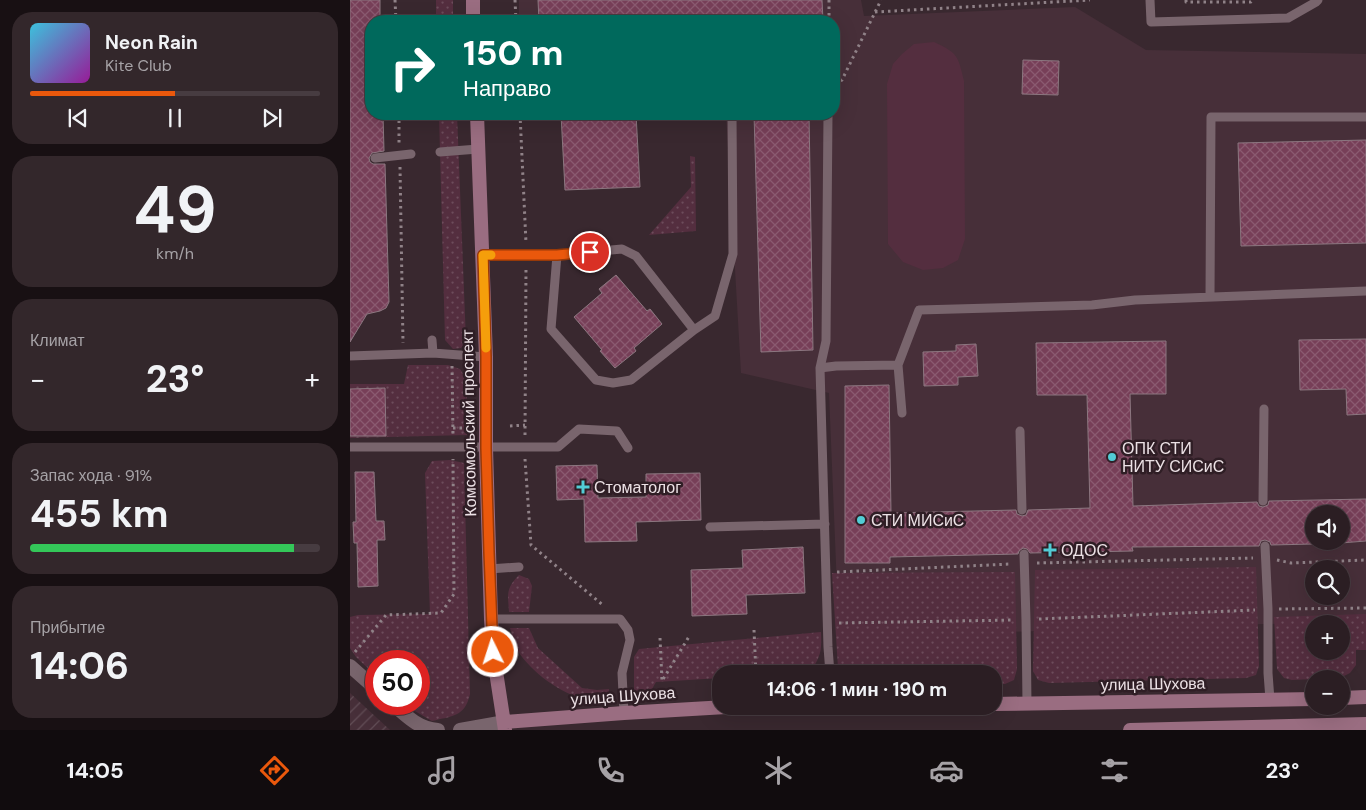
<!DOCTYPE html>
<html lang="ru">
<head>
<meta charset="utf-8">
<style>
	body { margin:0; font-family:"DM Sans",sans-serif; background:#33272b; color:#f1f3f6; height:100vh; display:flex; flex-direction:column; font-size:19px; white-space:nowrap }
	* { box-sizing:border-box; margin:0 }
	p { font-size:16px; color:#a6a2a6 }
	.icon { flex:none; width:28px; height:28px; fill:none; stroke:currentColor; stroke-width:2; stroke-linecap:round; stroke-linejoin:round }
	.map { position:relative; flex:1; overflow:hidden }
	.sheet { display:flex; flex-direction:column; gap:12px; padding:12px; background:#181013; width:350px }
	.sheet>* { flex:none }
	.guide { position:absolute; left:15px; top:15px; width:475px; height:105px; border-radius:20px; box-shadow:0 5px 20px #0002,0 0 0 1px #473c41; background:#00695c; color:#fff; overflow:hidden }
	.controls { position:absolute; left:955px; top:505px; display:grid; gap:10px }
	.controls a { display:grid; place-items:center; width:45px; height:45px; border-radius:50%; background:#2b1e23; box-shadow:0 5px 20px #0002,0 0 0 1px #473c41; font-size:25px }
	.speed { position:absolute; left:15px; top:650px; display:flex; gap:10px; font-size:25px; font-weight:700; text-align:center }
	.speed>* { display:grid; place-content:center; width:65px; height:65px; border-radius:50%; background:#2b1e23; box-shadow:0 5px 20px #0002,0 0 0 1px #473c41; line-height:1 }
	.speed .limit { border:8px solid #d22; background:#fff; color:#111 }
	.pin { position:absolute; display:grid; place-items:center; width:42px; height:42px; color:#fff; margin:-21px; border:2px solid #fff; border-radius:50%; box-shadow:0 1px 5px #0007 }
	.me { position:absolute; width:55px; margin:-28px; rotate:356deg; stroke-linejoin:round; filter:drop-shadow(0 0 4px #0008) }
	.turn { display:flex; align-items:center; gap:18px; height:105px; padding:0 15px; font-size:22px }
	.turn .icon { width:65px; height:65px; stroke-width:2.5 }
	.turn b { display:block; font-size:35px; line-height:42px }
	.big { font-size:38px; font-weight:700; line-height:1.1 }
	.sheet .tile { flex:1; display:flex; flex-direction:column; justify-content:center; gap:8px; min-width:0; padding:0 18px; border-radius:20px; background:#33272b }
	.sheet .dial { align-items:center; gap:0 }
	.dial b { font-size:65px; line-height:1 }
	.song { display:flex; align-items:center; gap:15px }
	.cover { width:60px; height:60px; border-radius:8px; background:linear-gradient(135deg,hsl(190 70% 55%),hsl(300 70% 35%)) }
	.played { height:5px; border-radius:2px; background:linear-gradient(90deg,#ea580c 50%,#473c41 50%) }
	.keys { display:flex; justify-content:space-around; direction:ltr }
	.heat { display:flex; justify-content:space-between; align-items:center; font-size:28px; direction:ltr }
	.charge { height:8px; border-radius:4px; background:linear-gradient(90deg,#34c759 91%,#473c41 0) }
	.trip { position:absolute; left:362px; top:665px; width:290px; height:50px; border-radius:20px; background:#2b1e23; box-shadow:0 5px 20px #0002,0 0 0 1px #473c41; font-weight:700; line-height:50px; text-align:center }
	.menu { display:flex; height:80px; justify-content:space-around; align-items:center; background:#110c0e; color:#a6a2a6 }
	.menu .icon { width:35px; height:35px }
	.menu .on { color:#ea580c }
	.menu b { font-size:22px; color:#f1f3f6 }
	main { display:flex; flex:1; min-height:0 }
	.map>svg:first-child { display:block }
	.built { fill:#472f39; fill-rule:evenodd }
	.industrial { fill:url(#industrial-furrows) }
	.green { fill:url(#green-dots); fill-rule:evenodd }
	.pitch { fill:#542e3f }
	.building { fill:url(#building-cross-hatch); stroke:#8c7780 }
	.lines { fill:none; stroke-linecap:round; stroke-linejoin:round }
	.path { stroke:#908288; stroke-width:3; stroke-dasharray:2.5 4; stroke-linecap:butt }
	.service { stroke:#79656d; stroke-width:9 }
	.tertiary { stroke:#79656d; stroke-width:14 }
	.secondary { stroke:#9a6d81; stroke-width:14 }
	.route-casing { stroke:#983908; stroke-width:12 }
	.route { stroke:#ea580c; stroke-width:9 }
	.slow { stroke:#f59e0b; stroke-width:9 }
	.poi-dot { fill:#52ccd5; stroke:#2f1e25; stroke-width:2 }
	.labels { text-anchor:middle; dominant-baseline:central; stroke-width:5; stroke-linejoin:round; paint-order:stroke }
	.street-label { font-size:16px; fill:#ece1e5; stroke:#2f1e25 }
	.poi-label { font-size:16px; fill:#ece1e5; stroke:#2f1e25; text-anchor:start }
</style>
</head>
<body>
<main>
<section class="sheet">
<div class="tile">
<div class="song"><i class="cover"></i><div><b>Neon Rain</b><p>Kite Club</p></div></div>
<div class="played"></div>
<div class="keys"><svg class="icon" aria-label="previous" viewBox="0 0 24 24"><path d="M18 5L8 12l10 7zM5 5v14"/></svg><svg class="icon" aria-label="pause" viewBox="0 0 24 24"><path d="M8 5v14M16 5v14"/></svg><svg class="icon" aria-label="next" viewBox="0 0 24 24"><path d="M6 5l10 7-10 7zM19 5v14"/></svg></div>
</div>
<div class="tile dial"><b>49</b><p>km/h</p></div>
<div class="tile"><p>Климат</p>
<div class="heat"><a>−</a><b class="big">23°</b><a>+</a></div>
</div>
<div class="tile"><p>Запас хода · 91%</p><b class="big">455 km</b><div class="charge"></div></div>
<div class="tile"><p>Прибытие</p><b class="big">14:06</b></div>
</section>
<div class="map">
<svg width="1016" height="730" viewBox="0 0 1016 730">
	<defs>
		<pattern id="industrial-furrows" width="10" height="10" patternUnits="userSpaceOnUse" patternTransform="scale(1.25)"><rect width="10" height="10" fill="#472f39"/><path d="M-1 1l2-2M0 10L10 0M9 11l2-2" fill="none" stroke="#624d56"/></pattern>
		<pattern id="green-dots" width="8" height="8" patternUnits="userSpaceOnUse" patternTransform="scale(1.25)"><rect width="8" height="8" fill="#542e3f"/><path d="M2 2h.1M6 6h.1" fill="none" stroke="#6d4c5b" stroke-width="1.8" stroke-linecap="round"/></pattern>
		<pattern id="building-cross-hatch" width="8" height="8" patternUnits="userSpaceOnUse" patternTransform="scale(1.25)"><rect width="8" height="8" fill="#773f58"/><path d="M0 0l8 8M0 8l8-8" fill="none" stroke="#8a5a70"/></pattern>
	</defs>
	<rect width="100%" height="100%" fill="#39282f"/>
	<path class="built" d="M169,0H511L514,16L725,7L796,50L1016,54V621L489,637L479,393L391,373L376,114H484V21H169ZM964,514H991V541H964ZM964,569H991V596H964Z"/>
	<path class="industrial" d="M0,693L40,730H0Z"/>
	<path class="green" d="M86,0H103V21H86Z
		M89,114H107L116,341L111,348L103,349L95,340Z
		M340,156L345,157L346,231L299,235L341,187Z
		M58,365H98L110,369L117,380V435L0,438V384H54Z
		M100,460L114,463L120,694C115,717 102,716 82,721L63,710L56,704H69V661H26V676L6,657L0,648V617L8,615L80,614L75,473L82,461Z
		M906,567L909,666L906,675L896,678L699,683L688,680L683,671L685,570Z
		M665,572L667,669L664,680L655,684H644V674H491L488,668L482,573Z
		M169,575L179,579L182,586L179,612H159C158,595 155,589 169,575Z
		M1016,614V650H1006V665L1000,673L990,678L942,680L934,678L927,669L924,617ZM964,624H991V651H964Z
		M160,628H179L188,648L232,688L247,690L259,689V704C252,703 243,703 236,700C209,692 183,674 167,650C163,644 162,635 160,628Z
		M471,632C472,653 470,657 459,674H371V678L306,682C301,690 299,698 288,698L284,692V657L289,649Z"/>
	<path class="pitch" d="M584,42C608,53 608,56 614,81L615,239L608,260L593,268L573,270L553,262L538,244L537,84L543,64L552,54L564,44Z"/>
	<path class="building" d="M0,0H30V21H21V114H33L34,151L22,153L19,158L20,162L23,164H35L39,302L36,308L30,311L17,314L0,342Z
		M188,0H472L473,21H189Z
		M673,60L709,61L708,95L672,94Z
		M211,114H286L290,187L215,190Z
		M404,114H459L463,350L411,352Z
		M1016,140V243L891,246L888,143Z
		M266,275L297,311L300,309L312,324L284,348L286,351L265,368L250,351L252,350L224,317L252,293L249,289Z
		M1016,339V414L997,415L996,389L950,390L949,340Z
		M816,341V394H780L783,506L907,502L909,506L913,507L918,505L919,501L1016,499V541L991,543V514H964V544L921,545L920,542L915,540L911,541L909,546L782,547L783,551L680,553L677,549L673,548L669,551L668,554L540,557V563H495V386L539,385L541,513L666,510L667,514L672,516L676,515L678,510L740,508L737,395H687L686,343Z
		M626,344L628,376L608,377V385L574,386L573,352L606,351V345Z
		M35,388L36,436H0V389Z
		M247,465L248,498L296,497V474L350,473L351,520L286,522L287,541L235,542L234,499L207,500L206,466Z
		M5,472H24L26,521H34L35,540H27L28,586L8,587L7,543H4L3,522H6Z
		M453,547L455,593L396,595L397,614L342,616L341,570L393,568L392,550Z"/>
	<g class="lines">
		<path class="path" d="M45,0L46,21
			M165,0L166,21
			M479,0V21
			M836,0V2H901L903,0
			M525,12L740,0
			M484,83L492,80L531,0
			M49,114V143
			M170,114L176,243
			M50,167L53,343
			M102,366L103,435
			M160,426L175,425
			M103,428H117
			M175,435L176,267
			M175,459L181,545L254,606
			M927,560L941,563L1016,560
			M687,563L903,558
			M487,572L661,564
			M929,609L1016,608
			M689,619L905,610
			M489,623L663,620
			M404,630L406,674
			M310,638L312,681L340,635
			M5,652L36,615L91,613L104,594L103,459"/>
		<path class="service" d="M800,0L801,22L938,18L966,2L968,0
			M478,114L476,341L470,368L478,647L480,674
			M90,152L128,149
			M25,158L61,154
			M133,255H207L272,249L286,256L344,330
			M207,255L201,329L246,380L263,383L281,380L344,330L365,316L383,254L382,114
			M860,297L861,117H1016
			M82,340L83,353
			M0,356L83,353L136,357
			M548,365L569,310L742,305L785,300L1016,291
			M470,368L486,366L548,365L552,413
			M670,431L672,510
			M0,447H208L229,429L267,431L278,448
			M913,501L914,409
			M360,527L475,524
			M915,546L918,609V673L920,700
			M674,554L676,620L677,704
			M139,569L169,567
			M141,619H270L278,630L280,640L272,673L274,713"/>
		<path class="tertiary" d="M0,666L26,689
			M43,704C56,716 69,729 88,730
			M110,730L155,722"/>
		<path class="secondary" d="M123,0V21
			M127,114L136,357V448L141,619L143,652L155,730
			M991,698L1016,697
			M644,704L964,699
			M155,722L274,713L393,706
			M780,730L1016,724"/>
	</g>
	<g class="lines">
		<g class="route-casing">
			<path id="route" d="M143,652L139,552L136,448V357L133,255H207L240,252"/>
		</g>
		<use href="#route" class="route"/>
		<path class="slow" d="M136,348L133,255H141"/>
	</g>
	<g class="poi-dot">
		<circle cx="762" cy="457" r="5"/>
		<path d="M230.5 479.5h5v5h5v5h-5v5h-5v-5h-5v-5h5z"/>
		<circle cx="511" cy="520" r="5"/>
		<path d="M697.5 542.5h5v5h5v5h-5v5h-5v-5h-5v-5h5z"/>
	</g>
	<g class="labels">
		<g class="street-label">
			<text transform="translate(119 423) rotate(-91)">Комсомольский проспект</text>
			<text transform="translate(803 684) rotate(-1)">улица Шухова</text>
			<text transform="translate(273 696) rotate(-4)">улица Шухова</text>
		</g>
		<g class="poi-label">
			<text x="772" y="448">ОПК СТИ<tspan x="772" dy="18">НИТУ СИСиС</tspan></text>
			<text x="244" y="487">Стоматолог</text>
			<text x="521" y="520">СТИ МИСиС</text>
			<text x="711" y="550">ОДОС</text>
		</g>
	</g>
</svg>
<div class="controls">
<a><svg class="icon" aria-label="sound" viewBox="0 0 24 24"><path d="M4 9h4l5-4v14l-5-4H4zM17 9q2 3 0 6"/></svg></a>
<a><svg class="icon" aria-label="search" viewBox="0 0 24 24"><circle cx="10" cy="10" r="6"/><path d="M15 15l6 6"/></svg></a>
<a>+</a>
<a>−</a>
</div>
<div class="speed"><div class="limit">50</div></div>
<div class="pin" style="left:240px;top:252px;background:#d93025"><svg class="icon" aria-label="arrive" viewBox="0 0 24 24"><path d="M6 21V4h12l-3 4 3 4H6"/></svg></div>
<svg class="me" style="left:143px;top:652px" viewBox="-20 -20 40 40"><circle r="17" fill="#ea580c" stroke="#fff" stroke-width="3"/><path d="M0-11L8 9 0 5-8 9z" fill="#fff"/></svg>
<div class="trip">14:06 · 1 мин · 190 m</div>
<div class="guide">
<div class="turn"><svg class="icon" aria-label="right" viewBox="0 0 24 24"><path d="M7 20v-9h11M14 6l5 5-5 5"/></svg><div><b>150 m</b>Направо</div></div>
</div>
</div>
</main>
<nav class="menu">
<b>14:05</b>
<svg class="icon on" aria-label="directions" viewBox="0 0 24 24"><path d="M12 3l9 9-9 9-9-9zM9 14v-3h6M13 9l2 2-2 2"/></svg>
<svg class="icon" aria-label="music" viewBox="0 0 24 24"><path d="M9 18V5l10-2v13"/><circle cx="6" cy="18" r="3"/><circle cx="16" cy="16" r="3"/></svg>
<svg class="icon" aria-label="phone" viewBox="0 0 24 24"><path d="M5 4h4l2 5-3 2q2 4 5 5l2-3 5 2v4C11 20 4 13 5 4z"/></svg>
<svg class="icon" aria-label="climate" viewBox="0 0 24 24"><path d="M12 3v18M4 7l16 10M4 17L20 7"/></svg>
<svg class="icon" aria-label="car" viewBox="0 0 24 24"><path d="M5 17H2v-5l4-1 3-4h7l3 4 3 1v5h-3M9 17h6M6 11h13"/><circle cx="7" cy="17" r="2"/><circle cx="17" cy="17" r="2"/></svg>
<svg class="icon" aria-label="filters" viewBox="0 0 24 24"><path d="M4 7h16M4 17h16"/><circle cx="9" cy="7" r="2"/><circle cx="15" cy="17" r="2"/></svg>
<b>23°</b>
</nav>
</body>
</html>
